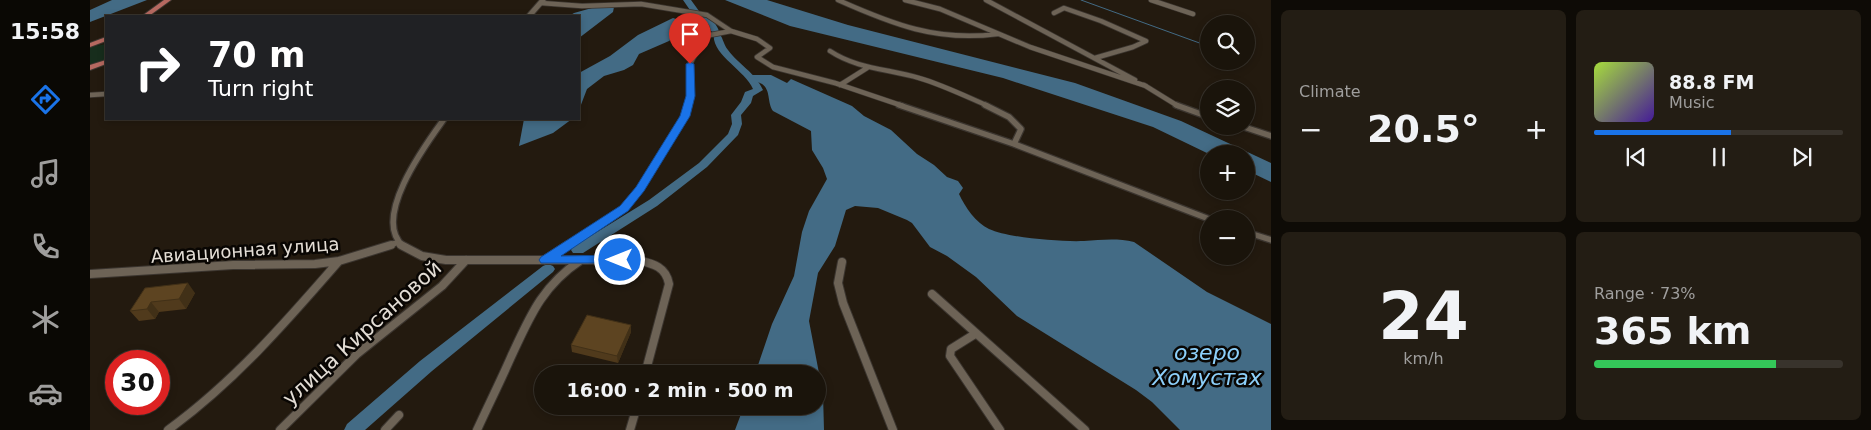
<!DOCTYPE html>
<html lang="en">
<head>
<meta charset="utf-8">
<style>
	body { margin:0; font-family:"DejaVu Sans",sans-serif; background:#231d14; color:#f1f3f6; height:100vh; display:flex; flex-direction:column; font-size:19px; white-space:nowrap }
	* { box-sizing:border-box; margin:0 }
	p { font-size:16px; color:#9f9e9d }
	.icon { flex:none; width:28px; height:28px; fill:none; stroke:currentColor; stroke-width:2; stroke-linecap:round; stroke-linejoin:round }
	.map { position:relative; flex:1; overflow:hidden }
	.panel { display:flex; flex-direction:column; gap:10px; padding:10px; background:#0e0b06; width:600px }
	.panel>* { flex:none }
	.hud { position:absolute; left:15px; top:15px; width:475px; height:105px; border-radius:0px; box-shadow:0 2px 8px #0003,0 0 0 1px #38332c; background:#202124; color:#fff; overflow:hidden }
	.buttons { position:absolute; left:1110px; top:15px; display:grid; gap:10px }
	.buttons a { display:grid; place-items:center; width:55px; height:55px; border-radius:50%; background:#1a140b; box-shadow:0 2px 8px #0003,0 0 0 1px #38332c; font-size:25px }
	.speed { position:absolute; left:15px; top:350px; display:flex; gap:10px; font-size:25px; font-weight:700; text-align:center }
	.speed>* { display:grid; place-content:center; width:65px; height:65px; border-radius:50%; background:#1a140b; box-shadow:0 2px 8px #0003,0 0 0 1px #38332c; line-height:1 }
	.speed .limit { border:8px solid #d22; background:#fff; color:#111 }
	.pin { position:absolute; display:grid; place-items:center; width:42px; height:42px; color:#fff; margin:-51px -21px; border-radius:50% 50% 50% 0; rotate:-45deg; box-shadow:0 0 5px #0007 }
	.pin .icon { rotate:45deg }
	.me { position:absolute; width:55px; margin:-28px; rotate:270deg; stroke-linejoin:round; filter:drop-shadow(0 0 4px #0008) }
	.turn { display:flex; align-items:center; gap:18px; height:105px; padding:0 20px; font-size:22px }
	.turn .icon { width:65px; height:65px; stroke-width:2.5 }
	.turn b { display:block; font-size:35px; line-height:42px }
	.big { font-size:38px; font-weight:700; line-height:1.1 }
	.panel .tile { flex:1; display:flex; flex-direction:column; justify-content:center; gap:8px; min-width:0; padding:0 18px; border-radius:8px; background:#231d14 }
	.panel .dial { align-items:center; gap:0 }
	.dial b { font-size:65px; line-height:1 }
	.song { display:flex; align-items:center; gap:15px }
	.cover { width:60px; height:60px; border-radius:8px; background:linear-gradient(135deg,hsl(80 70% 55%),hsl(260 70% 35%)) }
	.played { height:5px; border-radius:2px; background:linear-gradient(90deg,#1a73e8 55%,#38332c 55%) }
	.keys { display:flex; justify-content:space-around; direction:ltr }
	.heat { display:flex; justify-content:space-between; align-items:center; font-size:28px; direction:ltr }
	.charge { height:8px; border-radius:4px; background:linear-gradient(90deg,#34c759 73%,#38332c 0) }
	.panel .tiles { flex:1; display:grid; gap:10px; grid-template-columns:repeat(2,1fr) }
	.trip { position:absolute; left:444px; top:365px; width:292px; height:50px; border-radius:25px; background:#1a140b; box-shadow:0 2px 8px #0003,0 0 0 1px #38332c; font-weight:700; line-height:50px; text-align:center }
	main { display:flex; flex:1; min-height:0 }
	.tab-bar { display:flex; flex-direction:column; width:90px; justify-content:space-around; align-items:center; background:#0a0804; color:#9f9e9d }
	.tab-bar .icon { width:35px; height:35px }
	.tab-bar .on { color:#1a73e8 }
	.tab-bar b { font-size:22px; color:#f1f3f6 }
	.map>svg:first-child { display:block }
	.green { fill:#172d1c }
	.water { fill:#436b85 }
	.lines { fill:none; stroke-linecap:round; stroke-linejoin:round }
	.stream { stroke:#436b85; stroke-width:1 }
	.river { fill:#436b85; fill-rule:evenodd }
	.minor-far2-casing { stroke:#3b352f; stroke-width:6 }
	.minor-far1-casing { stroke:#3b352f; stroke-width:8 }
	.minor-casing { stroke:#3b352f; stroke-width:10 }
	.tertiary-casing { stroke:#3b352f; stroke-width:7 }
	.primary-casing { stroke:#3b352f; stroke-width:2 }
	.minor-far2 { stroke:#6d6356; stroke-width:4.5 }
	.minor-far1 { stroke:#6d6356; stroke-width:5.5 }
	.minor { stroke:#6d6356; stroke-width:8 }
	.tertiary { stroke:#6d6356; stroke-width:5 }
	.primary { fill:#b66960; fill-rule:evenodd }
	.wall { fill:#503a1c }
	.shaded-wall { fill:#413017 }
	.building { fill:#5d4421; stroke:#413017 }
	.route { fill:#1a73e8; stroke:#114b97 }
	.labels { text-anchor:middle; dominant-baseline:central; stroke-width:5; stroke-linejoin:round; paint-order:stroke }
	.street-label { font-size:18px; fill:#e3ddd5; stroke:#090603 }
	.near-street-label { font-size:21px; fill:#e3ddd5; stroke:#090603 }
	.near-water-label { font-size:22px; font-style:italic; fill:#8dd0fb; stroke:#090603 }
</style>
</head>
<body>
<main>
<nav class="tab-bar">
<b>15:58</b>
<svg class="icon on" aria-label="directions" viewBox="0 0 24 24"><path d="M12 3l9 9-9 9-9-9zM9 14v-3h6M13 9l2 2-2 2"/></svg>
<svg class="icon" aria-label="music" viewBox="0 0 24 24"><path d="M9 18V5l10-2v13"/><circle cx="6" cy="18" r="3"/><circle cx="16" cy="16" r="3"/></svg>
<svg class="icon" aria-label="phone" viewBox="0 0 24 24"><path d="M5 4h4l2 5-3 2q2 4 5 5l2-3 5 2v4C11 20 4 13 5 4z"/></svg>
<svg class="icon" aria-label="climate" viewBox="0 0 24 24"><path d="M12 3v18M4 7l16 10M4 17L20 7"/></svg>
<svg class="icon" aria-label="car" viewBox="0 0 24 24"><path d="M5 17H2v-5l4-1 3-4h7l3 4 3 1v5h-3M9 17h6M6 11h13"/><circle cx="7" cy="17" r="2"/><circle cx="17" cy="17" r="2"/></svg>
</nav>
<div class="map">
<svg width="1181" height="430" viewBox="0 0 1181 430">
	<rect width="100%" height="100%" fill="#231a0f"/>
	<path class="green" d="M16,44V60L0,64V47Z"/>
	<path class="water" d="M22,0H57L0,22V10Z
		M635,0H677L758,25L985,83L1091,121L1181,163V182L1156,170V154H1119L1063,127L913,78L700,26Z
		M509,6L524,7L523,12L489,38V16H479L484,13Z
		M583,18L593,21L590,33L579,41L549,54L543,65L534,70L514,76L497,89L489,110V73L520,56L548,35Z
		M660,75H681L697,83L701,79L762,106L774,116L801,130L827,154L844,165L857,177L868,181L873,188L869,194C875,207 886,223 899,229C919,238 971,242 994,241C1011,240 1027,238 1044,242L1117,292L1181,324V430H1090L1062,402L1046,390L927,316L886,277L857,256L840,247L822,223L817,220L788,208L765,206L756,210L745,246L728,273L719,321L733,394L734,430H645L654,406H728V374H665L682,324L704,276L712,232L719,211L737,179L733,168L722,150L721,131L683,111C677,103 681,90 672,84C669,82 664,81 660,79Z
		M434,119H482L463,133L429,146Z"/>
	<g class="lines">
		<path class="stream" d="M991,0L1115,45"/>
		<path class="river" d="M593,0H601L609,11L608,13H602Z
			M607,13C617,13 626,22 629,31L628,33C633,36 633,44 638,50C649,65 665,72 673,90L663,96L661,103L651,115L652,124L648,135L617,167L567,206L493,253H483L481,250L483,247L559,200L609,163L638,134L642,124L641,115L651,102L655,92L663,89C655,70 620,54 624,33L621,31L619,25L607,17Z
			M458,264L463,266L465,269L463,272L342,371L275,430H254L257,424L330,361L453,266Z"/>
		<g class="minor-far2-casing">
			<path id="minor-far2" d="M748,0C802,24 847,42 907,34
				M815,0L850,9L940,47L1056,86
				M896,0L1045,80
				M1061,0L1103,14
				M451,3L492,6L551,4L617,15L641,31L667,39L680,48L667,57L683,67L745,83L813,106
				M964,13L974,8L1011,21L1056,41L1043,47L1005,58
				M740,51C767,69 799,69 829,78C853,85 875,96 898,106
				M750,85L777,68
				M1054,85L1088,106
				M0,95L16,94
				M597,106L600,96V64L615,36L641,31"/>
		</g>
		<g class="minor-far1-casing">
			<path id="minor-far1" d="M809,105L924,144L1119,219
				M895,105L919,117L931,129L924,144
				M1086,105L1119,117
				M1151,126L1181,136
				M1156,232L1181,240
				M297,246L309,242
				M313,246C281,218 336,144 354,119
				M476,246L534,208L550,189L595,116L598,105"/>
		</g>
		<g class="minor-casing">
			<path id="minor" d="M311,245L332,256L356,260H548C564,264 576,267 579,284L555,374
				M455,260L478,245
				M752,262L748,283L753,303L803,430
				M0,274L143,265L225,264L249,261L301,245
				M842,294L995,430
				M885,334L861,349L860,356L910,430
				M78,430C144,382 196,322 249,261
				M190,430L267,354L352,286L376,260
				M295,430L309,415
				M387,430C398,406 410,382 421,357C440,316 452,286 491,260
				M540,430L547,406"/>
		</g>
		<g class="tertiary-casing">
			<path id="tertiary" d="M439,16L453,0"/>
		</g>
		<g class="primary-casing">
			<path id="primary" d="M74,0H81L59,16H52Z
				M16,37V41L0,47V43Z
				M16,60V64L0,70V65Z"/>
		</g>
		<use href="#minor-far2" class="minor-far2"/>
		<use href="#minor-far1" class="minor-far1"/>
		<use href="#minor" class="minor"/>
		<use href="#tertiary" class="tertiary"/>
		<use href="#primary" class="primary"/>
	</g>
	<path class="wall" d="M55,288L105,293L96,309L69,312L65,319L49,321L40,311Z
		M541,332L528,363L482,352L481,345Z"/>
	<path class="shaded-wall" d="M98,283L105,293L96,309L89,299Z
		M61,302L69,312L65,319L57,309Z
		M541,325V332L528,363L527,356Z"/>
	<path class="building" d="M98,283L89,299L61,302L57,309L40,311L55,288Z
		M497,315L541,325L527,356L481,345Z"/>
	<path class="route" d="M600,62L604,64L605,96L600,116L554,191L538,211L471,256L530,255L534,257L536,260L534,263H451L449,260L451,257L530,206L546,187L590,116L596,96V64Z"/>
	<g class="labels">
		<g class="street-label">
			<text transform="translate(155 250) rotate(-4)">Авиационная улица</text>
		</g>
		<g class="near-street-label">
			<text transform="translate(272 333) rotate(-42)">улица Кирсановой</text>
		</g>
		<g class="near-water-label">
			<text x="1117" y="352">озеро<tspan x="1117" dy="25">Хомустах</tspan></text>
		</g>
	</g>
</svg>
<div class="buttons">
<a><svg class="icon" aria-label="search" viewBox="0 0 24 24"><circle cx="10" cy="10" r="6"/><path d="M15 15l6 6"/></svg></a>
<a><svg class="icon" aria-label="layers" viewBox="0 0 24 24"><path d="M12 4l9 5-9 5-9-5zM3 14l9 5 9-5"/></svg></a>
<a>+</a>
<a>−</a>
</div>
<div class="speed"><div class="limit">30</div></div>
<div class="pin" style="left:600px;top:64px;background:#d93025"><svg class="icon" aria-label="arrive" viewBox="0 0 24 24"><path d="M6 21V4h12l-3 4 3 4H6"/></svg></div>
<svg class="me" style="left:530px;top:260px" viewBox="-20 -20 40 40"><circle r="17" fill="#1a73e8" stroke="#fff" stroke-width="3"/><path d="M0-11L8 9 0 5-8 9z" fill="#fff"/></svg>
<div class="trip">16:00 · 2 min · 500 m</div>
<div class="hud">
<div class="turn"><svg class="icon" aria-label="right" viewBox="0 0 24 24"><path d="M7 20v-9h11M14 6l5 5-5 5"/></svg><div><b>70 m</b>Turn right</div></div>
</div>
</div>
<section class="panel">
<div class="tiles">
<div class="tile"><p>Climate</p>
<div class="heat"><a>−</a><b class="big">20.5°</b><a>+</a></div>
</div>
<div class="tile">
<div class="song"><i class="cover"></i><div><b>88.8 FM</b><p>Music</p></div></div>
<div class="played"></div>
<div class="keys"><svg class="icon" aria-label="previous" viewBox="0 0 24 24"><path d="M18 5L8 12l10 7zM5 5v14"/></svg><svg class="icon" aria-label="pause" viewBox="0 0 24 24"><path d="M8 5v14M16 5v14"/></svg><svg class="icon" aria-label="next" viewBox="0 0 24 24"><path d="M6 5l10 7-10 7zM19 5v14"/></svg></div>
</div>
<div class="tile dial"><b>24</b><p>km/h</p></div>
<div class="tile"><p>Range · 73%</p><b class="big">365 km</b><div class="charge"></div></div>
</div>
</section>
</main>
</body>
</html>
